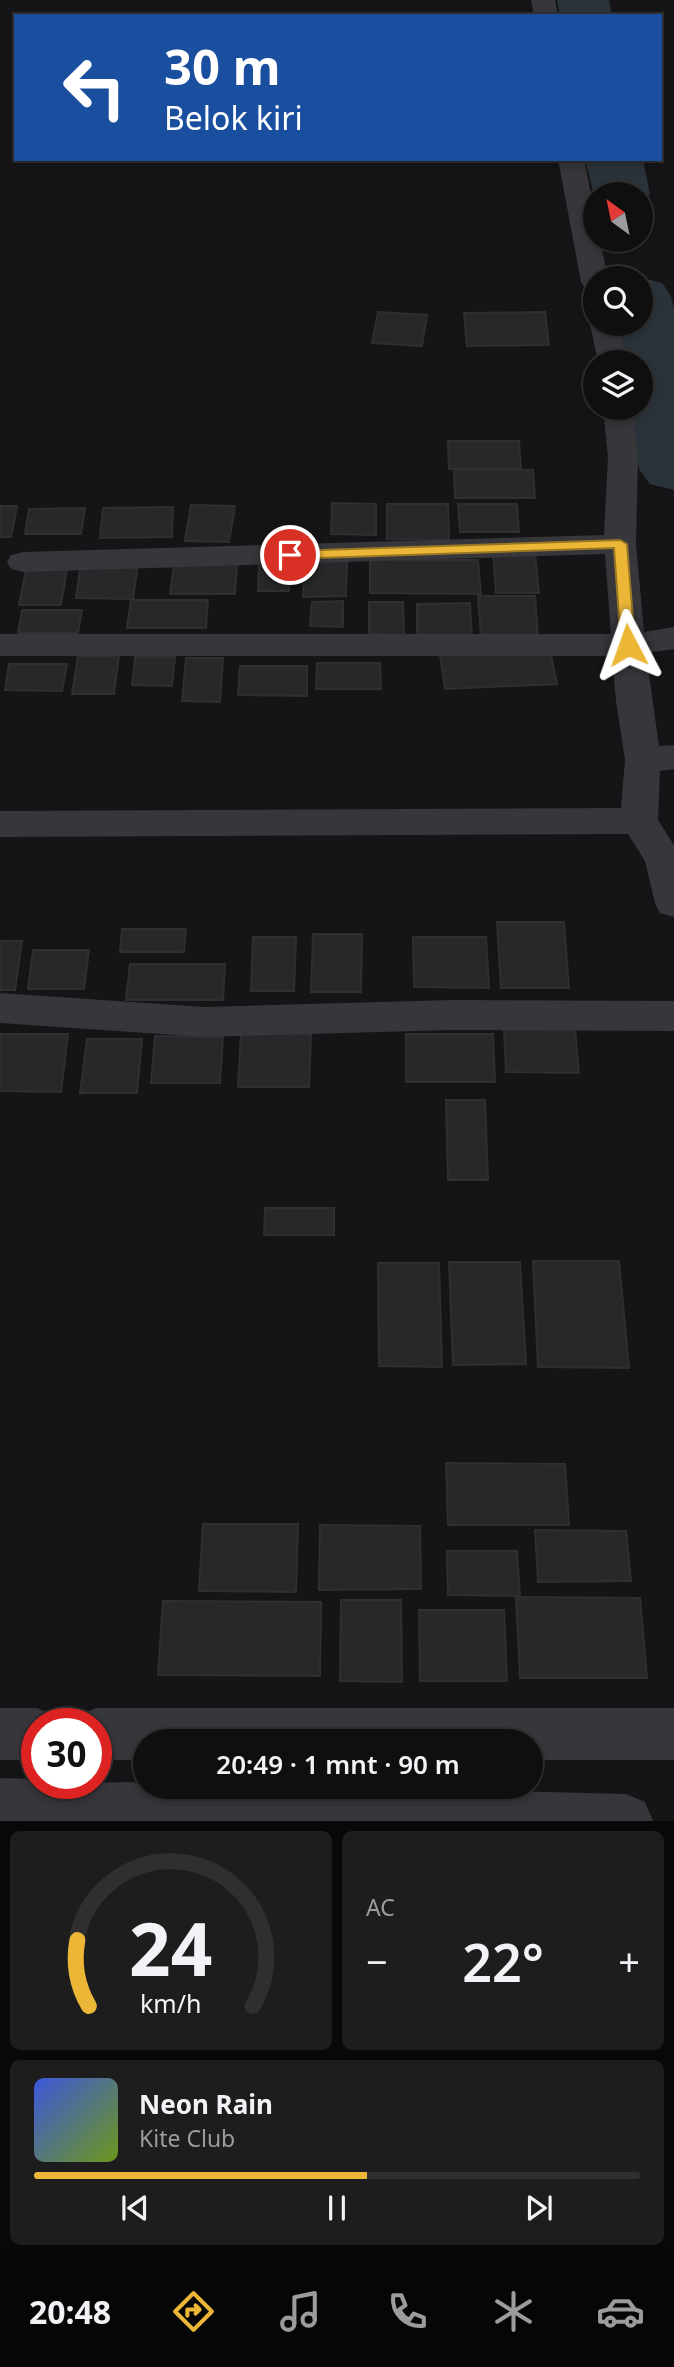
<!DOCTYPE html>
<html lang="id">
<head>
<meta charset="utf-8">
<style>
	body { margin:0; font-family:"Noto Sans",sans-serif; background:#1e1d1e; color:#f1f3f6; height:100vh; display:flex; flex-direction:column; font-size:26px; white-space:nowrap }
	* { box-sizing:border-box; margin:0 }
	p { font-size:23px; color:#9c9c9f }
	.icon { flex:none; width:38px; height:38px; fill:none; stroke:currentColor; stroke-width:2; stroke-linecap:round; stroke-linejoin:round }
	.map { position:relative; height:1821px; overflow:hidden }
	.sheet { display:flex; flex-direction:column; gap:10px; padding:10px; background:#090809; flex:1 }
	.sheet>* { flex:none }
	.guide { position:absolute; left:14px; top:14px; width:648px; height:147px; border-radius:0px; box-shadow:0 4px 10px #0003,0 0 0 2px #302f30; background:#1a4fa0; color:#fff; overflow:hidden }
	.needle { width:46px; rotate:327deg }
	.tools { position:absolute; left:583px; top:182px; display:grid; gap:14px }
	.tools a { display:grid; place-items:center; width:70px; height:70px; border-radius:50%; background:#100f10; box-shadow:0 4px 10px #0003,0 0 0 2px #302f30; font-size:35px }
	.speed { position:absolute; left:21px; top:1708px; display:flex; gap:14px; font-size:35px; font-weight:700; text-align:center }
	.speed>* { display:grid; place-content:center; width:91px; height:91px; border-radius:50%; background:#100f10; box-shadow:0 4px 10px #0003,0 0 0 2px #302f30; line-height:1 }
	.speed .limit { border:10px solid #d22; background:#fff; color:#111 }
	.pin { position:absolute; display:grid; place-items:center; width:60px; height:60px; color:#fff; margin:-30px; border:4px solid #fff; border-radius:50%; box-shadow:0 2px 7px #0007 }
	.me { position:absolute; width:77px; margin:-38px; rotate:356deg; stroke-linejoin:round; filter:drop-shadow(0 0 5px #0008) }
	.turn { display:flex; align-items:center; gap:24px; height:147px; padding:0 35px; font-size:32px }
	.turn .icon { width:91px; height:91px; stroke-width:2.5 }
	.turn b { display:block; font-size:49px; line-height:60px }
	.big { font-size:52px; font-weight:600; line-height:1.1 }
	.sheet .card { flex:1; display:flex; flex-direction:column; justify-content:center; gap:10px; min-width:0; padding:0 24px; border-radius:10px; background:#1e1d1e }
	.sheet .dial { align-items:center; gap:0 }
	.dial svg { height:182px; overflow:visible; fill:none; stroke:#302f30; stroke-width:7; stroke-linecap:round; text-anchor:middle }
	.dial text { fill:#f1f3f6; stroke:none }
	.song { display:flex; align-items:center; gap:21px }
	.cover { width:84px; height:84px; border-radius:10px; background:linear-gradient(135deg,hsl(230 70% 55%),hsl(80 70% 35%)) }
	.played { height:7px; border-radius:4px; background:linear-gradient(90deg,#ecb737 55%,#302f30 55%) }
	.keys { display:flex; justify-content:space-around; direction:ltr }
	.heat { display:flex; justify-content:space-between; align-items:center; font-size:38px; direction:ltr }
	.sheet .tiles { flex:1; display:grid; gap:10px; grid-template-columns:1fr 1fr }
	.card:last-child { grid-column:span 2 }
	.trip { position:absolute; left:133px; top:1729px; width:410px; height:70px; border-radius:35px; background:#100f10; box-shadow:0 4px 10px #0003,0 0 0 2px #302f30; font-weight:600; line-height:70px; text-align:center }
	.dock { display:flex; height:112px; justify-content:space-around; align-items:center; background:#060606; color:#9c9c9f }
	.dock .icon { width:49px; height:49px }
	.dock .current { color:#ecb737 }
	.dock b { font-size:32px; color:#f1f3f6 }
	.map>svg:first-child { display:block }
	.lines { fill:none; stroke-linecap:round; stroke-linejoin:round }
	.river { fill:#2b333a; fill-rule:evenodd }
	.building { fill:#28272a; stroke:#2f2f32; stroke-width:2 }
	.minor { fill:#36363b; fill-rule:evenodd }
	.route { fill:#ecb737; stroke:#997724; stroke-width:2 }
</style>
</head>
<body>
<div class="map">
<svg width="674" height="1821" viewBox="0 0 674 1821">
	<rect width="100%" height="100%" fill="#151416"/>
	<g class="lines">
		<path class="river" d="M557,0H609L612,16H560Z
			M585,159H643L650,194L640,207V194H595V199Z
			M640,277L662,283L671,296L674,309V490L650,484L639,469L629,408H640V362H621L614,324H640V278H636Z"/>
	</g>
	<path class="building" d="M378,312L427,315L422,346L372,343Z
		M545,312L549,345L467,346L464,313Z
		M448,441H519L521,469H449Z
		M454,470H533L535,498H455Z
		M332,503L376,504V535L331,534Z
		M387,504H448L449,540L387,539Z
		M458,504H517L519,532H460Z
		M191,505L235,506L229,542L185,541Z
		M0,506H17L11,537H0Z
		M173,507L172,537L100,538L103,508Z
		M85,508L81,534H25L29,509Z
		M493,554H535L539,593H496Z
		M370,560H478L481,594L370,593Z
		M305,561H347L346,596L303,597Z
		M259,563H290L289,591H258Z
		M68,564L61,605H19L27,565Z
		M81,564H138L133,599L76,598Z
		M174,564H237L235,594H170Z
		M478,596H535L538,637H481Z
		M131,600H208L206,628H127Z
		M343,601V627L310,626L312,602Z
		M369,602H403L404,635L369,634Z
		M470,603L472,638H417V604Z
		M22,610H82L78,633H18Z
		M550,650L557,684L445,689L440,655Z
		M78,656H119L114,694H72Z
		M135,657H175L172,686L132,685Z
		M186,658H223L220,702L182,701Z
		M317,663H380L381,689H316Z
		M9,664H67L62,691L5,690Z
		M240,666H307V696L238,695Z
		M497,922H564L569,988H501Z
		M122,929H186L184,952H120Z
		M313,934H362L361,992H311Z
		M253,937H296L294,991H251Z
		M413,937H486L489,988L414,987Z
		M0,941H22L15,990H0Z
		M33,950H89L84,989H28Z
		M130,964H225L223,1000H126Z
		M504,1029L575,1030L579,1073L506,1072Z
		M241,1033L311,1034L309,1087H238Z
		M0,1034H68L61,1092L0,1091Z
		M406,1034H493L495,1082H406Z
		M155,1036L223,1037L220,1083H151Z
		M87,1039H142L137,1093H80Z
		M446,1100H485L488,1180H448Z
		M265,1208H334V1235H264Z
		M533,1261H619L629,1368L538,1367Z
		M449,1262H520L526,1364L453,1365Z
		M378,1263H439L442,1367L379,1366Z
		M446,1463L565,1464L569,1525H448Z
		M203,1524H298L296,1592L199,1591Z
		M320,1525L420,1526L421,1589L319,1590Z
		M535,1530L626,1531L631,1581L538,1582Z
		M447,1551H517L520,1596L448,1595Z
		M516,1597L640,1598L647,1678H520Z
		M341,1600H401L402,1682L340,1681Z
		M163,1601L321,1602L320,1676L158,1675Z
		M419,1610H504L507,1681H420Z"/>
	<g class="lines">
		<path class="minor" d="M531,0H555L558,16H534Z
			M558,159H584L595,214V240H600L608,278H595V290L585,288L581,282Z
			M594,318L595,324H618L626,362H598L590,324Z
			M603,408H633L638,457L636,544L644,632L674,627V649L646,653L659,746L674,745V769L660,771L658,820L674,845V917L660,913L655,903L645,861L628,834L0,837V811L621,808L625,760L616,701L612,656H0V634H611L605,554L23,572L11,569L7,562L11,555L23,552L604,535L608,457Z
			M0,993L204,1007L452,1000L674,1001V1031L452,1030L204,1037L0,1023Z
			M0,1708H37L56,1716L59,1724H37V1760H0Z
			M96,1708H674V1760H530V1741H145V1760H96V1724H74L77,1716Z
			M0,1778L37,1779V1783L145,1782V1787H339L626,1794L645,1802L653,1821H0Z"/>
	</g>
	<path class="route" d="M620,540L627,544L635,645L628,649L621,645L614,548L290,559L284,555L290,551Z"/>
</svg>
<div class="tools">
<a><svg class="needle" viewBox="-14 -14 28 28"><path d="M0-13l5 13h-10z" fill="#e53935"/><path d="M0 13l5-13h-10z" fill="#9c9c9f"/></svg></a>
<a><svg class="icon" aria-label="search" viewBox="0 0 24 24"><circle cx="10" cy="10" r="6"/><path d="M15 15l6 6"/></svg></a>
<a><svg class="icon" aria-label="layers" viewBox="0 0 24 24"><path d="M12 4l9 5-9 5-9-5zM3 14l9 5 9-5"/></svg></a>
</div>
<div class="speed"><div class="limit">30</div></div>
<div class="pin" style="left:290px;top:555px;background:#d93025"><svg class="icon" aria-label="arrive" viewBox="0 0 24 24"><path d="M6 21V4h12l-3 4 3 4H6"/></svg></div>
<svg class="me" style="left:628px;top:645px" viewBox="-20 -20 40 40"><path d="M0-17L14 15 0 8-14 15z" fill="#ecb737" stroke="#fff" stroke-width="4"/></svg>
<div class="trip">20:49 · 1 mnt · 90 m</div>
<div class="guide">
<div class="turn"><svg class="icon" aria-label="left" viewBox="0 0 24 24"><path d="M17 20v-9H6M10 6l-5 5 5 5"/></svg><div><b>30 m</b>Belok kiri</div></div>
</div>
</div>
<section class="sheet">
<div class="tiles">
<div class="card dial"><svg viewBox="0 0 100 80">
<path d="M14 69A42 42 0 1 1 86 69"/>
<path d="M14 69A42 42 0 0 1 9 40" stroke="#ecb737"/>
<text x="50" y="56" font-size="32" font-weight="700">24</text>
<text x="50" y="72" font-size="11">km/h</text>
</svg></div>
<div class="card"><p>AC</p>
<div class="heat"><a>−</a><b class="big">22°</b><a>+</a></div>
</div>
<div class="card">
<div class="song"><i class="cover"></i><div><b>Neon Rain</b><p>Kite Club</p></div></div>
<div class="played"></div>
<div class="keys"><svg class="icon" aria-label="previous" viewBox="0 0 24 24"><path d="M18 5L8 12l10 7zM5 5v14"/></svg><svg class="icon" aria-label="pause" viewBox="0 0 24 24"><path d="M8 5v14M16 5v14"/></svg><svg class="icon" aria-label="next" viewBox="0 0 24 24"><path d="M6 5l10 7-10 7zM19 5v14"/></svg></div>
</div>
</div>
</section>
<nav class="dock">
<b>20:48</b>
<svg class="icon current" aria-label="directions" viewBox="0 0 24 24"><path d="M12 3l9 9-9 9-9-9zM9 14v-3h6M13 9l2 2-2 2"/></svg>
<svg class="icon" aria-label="music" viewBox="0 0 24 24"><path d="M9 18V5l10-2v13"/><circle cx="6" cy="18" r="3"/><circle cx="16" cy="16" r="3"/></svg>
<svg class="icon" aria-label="phone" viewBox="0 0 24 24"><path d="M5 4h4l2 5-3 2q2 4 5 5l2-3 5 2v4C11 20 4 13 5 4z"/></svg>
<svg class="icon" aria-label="climate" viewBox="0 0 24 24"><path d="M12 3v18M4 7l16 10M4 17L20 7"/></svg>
<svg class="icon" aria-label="car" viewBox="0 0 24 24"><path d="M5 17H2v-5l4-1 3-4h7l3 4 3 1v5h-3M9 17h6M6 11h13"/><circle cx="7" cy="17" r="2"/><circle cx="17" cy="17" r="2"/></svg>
</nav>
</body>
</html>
